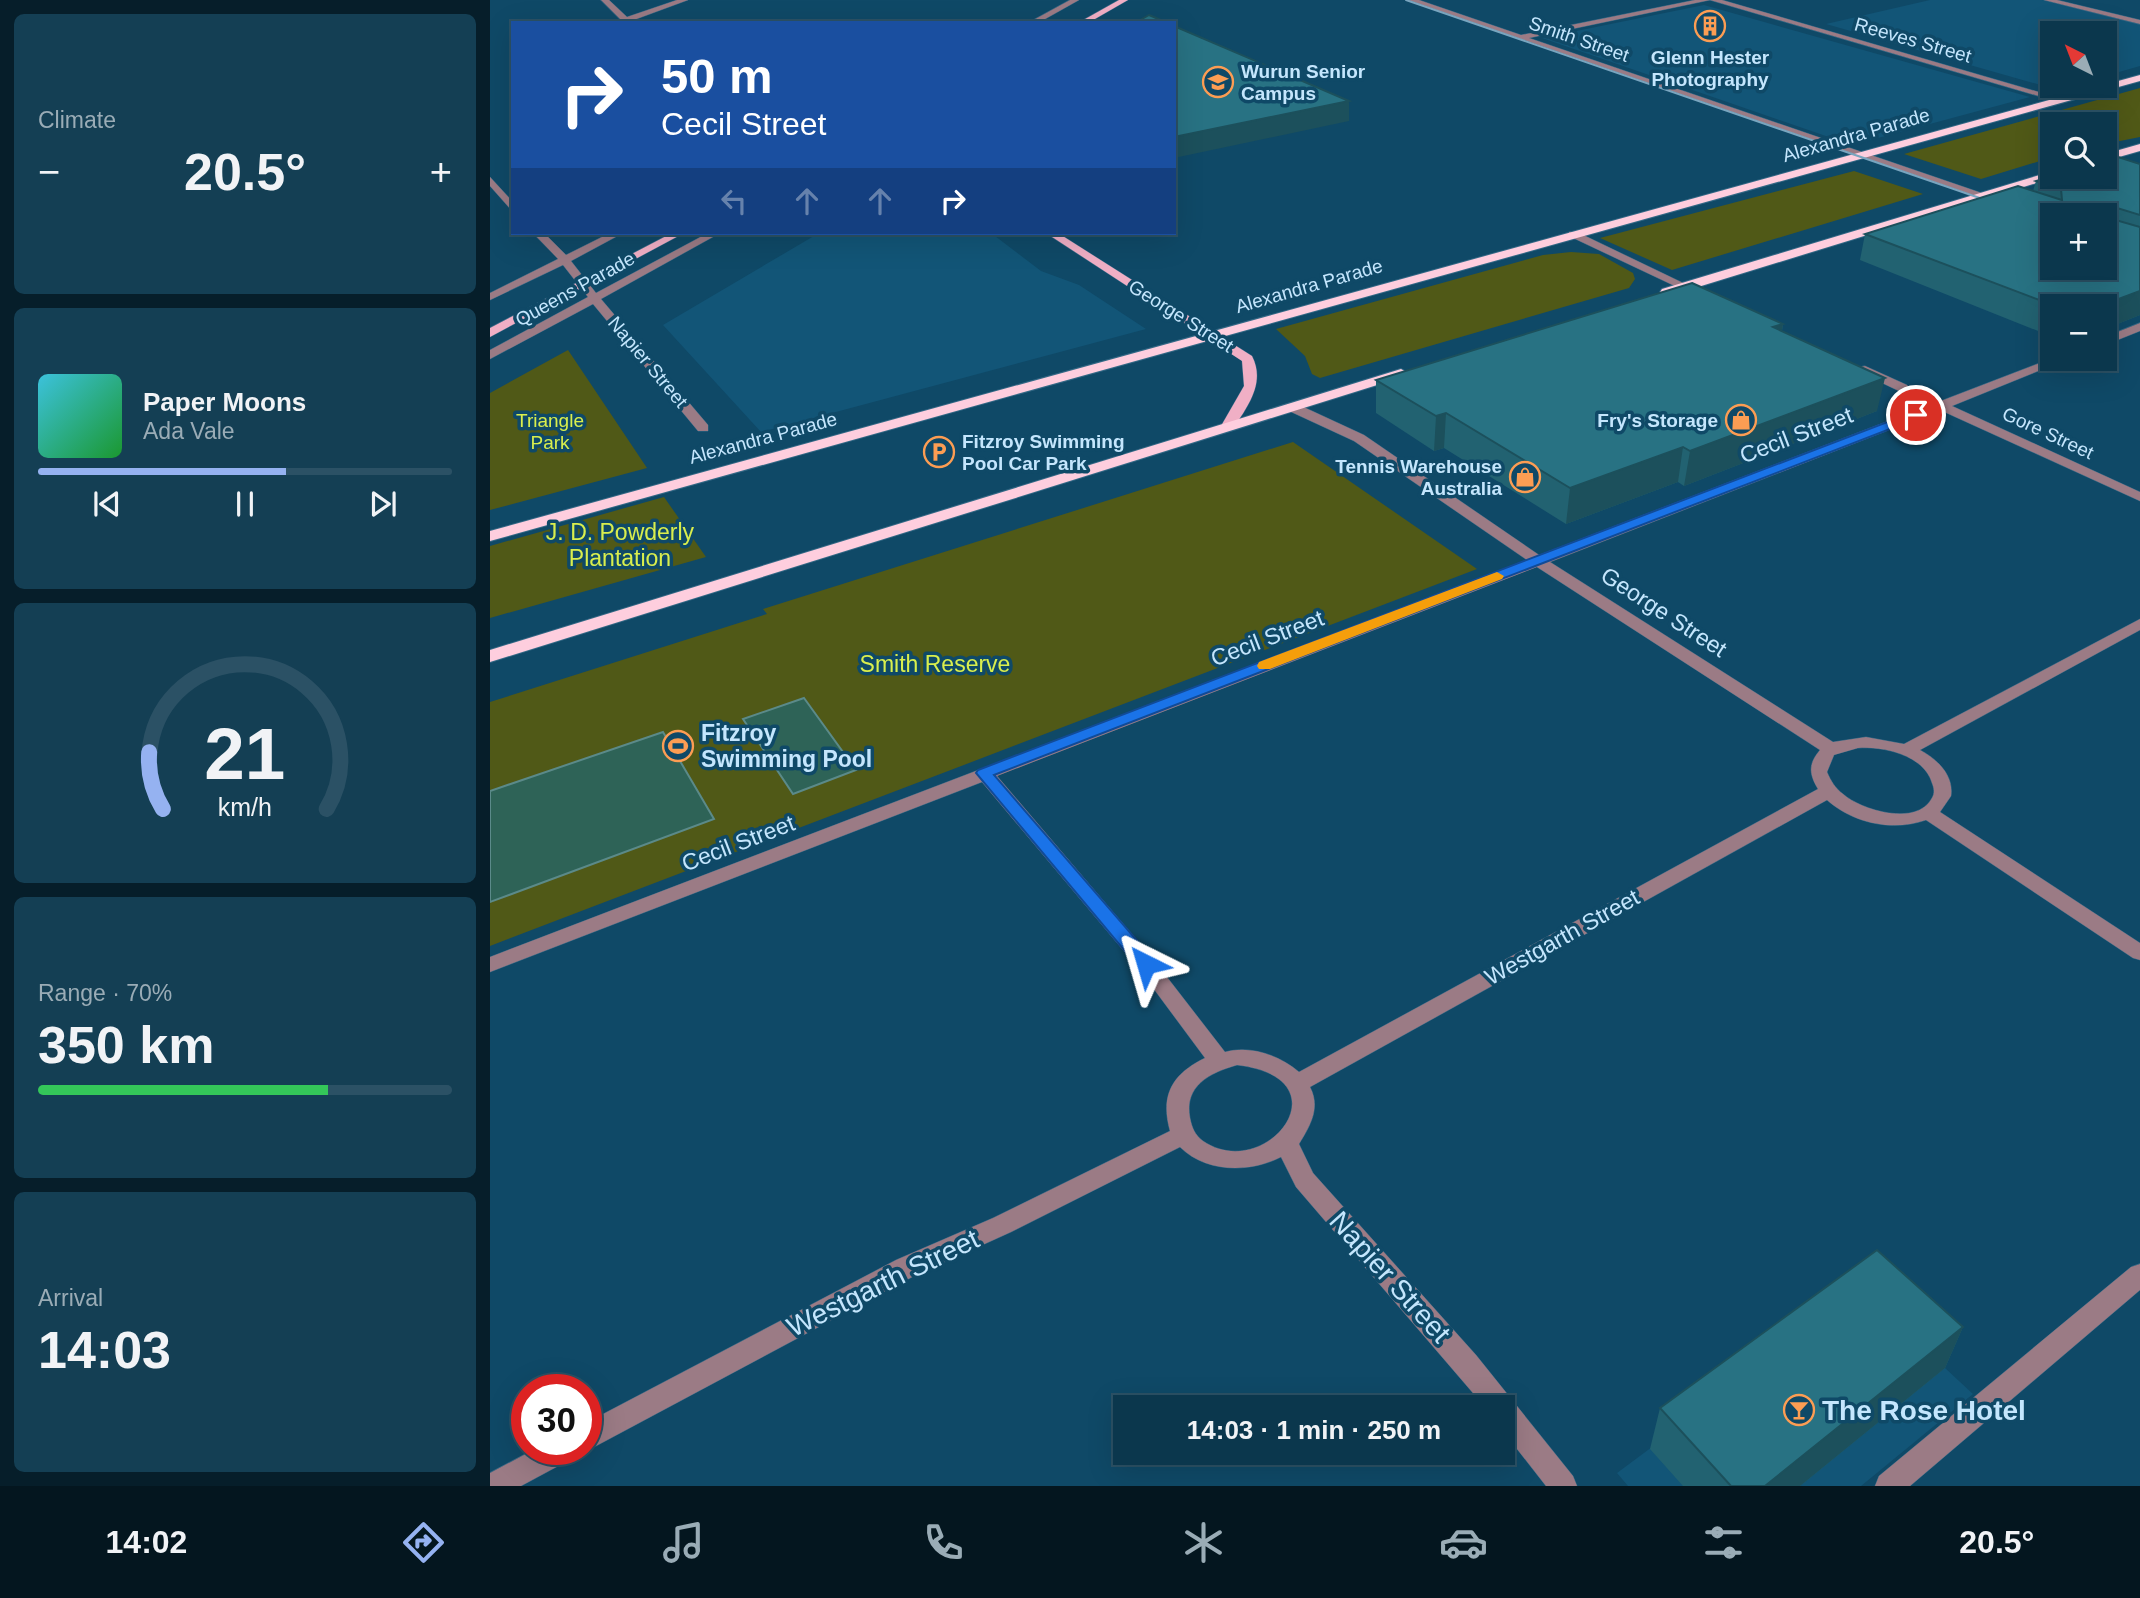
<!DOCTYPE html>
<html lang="en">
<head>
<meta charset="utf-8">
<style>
	body { margin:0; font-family:Arial,sans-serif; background:#143f54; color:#f1f3f6; height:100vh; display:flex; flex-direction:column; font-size:26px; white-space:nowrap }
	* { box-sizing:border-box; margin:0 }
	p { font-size:23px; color:#9aacb6 }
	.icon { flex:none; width:38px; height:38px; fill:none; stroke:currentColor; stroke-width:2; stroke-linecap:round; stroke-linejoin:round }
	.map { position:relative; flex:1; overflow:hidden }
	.sheet { display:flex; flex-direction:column; gap:14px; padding:14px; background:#061e2a; width:490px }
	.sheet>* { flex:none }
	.hud { position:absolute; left:21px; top:21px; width:665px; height:214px; border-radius:0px; box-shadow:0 7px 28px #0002,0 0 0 2px #2b5165; background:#1a4fa0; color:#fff; overflow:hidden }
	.needle { width:46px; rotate:318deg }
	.fabs { position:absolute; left:1550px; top:21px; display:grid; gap:14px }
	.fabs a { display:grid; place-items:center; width:77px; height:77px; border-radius:0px; background:#0b374d; box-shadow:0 7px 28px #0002,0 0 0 2px #2b5165; font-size:35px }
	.speed { position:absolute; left:21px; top:1374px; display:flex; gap:14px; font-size:35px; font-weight:700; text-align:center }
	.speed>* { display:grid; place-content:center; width:91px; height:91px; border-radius:50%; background:#0b374d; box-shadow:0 7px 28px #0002,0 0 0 2px #2b5165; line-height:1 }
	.speed .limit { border:10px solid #d22; background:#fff; color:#111 }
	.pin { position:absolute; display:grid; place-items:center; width:60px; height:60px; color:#fff; margin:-30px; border:4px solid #fff; border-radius:50%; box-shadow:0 2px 7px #0007 }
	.me { position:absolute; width:77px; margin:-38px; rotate:320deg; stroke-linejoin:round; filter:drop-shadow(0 0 5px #0008) }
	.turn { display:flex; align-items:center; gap:24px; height:147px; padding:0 35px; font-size:32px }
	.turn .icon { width:91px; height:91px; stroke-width:2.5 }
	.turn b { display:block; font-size:49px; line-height:60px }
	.lanes { display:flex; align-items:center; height:66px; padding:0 35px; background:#0003; justify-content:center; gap:35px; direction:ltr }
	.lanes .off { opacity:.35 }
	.big { font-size:52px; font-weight:700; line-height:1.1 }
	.sheet .widget { flex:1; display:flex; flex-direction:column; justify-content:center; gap:10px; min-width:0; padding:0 24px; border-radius:10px; background:#143f54 }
	.sheet .dial { align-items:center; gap:0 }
	.dial svg { height:182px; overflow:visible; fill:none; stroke:#2b5165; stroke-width:7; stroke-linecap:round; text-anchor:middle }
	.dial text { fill:#f1f3f6; stroke:none }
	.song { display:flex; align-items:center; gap:21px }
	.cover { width:84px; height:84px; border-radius:10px; background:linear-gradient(135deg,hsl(190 70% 55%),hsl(130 70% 35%)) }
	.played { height:7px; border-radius:4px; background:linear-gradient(90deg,#95b2f1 60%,#2b5165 60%) }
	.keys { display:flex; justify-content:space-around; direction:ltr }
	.heat { display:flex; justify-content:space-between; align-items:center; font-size:38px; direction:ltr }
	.charge { height:10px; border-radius:5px; background:linear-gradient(90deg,#34c759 70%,#2b5165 0) }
	.trip { position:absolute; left:623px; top:1395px; width:402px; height:70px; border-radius:0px; background:#0b374d; box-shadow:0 7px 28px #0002,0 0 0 2px #2b5165; font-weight:700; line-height:70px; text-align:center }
	.tab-bar { display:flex; height:112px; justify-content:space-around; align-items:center; background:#04161f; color:#9aacb6 }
	.tab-bar .icon { width:49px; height:49px }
	.tab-bar .on { color:#95b2f1 }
	.tab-bar b { font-size:32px; color:#f1f3f6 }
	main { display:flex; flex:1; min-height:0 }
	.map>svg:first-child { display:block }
	.built { fill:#125577 }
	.green { fill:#505917 }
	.water { fill:#2e6357; stroke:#5b8a89; stroke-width:2 }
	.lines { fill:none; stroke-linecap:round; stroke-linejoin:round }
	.minor-casing { stroke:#336885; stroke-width:1 }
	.major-casing { stroke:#336885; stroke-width:1 }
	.highway-casing { stroke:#336885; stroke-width:2 }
	.minor { fill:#9b7b85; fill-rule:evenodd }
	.major { fill:#f0afc5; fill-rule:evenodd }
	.highway { fill:#fecede; fill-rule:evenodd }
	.tram { stroke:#79a5bf; stroke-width:2 }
	.wall { fill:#226271 }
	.shaded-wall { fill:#1c505c }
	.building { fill:#287283; stroke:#1c505c; stroke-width:2; fill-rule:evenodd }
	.route { fill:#1a73e8; stroke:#114b97; stroke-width:2 }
	.slow { fill:#f59e0b }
	.labels { text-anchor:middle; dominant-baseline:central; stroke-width:7; stroke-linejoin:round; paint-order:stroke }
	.far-street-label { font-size:19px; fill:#c4e6fd; stroke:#0f4967 }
	.far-poi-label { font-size:19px; font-weight:bold; fill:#c4e6fd; stroke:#0f4967; text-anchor:start }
	.far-park-label { font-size:19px; fill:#d9ee4d; stroke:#0f4967 }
	.street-label { font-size:23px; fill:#c4e6fd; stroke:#0f4967 }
	.park-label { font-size:23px; fill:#d9ee4d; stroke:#0f4967 }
	.poi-label { font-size:23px; font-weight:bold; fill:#c4e6fd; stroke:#0f4967; text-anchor:start }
	.near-street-label { font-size:28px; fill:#c4e6fd; stroke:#0f4967 }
	.near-poi-label { font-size:28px; font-weight:bold; fill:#c4e6fd; stroke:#0f4967; text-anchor:start }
</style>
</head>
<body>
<main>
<section class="sheet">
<div class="widget"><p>Climate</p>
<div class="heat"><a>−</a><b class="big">20.5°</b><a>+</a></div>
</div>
<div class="widget">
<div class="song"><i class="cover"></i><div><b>Paper Moons</b><p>Ada Vale</p></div></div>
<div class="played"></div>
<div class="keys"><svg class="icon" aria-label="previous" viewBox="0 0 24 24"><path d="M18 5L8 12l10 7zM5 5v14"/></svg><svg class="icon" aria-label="pause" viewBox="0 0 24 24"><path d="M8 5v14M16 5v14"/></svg><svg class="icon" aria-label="next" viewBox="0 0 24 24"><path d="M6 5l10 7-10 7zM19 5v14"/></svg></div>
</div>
<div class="widget dial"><svg viewBox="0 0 100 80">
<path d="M14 69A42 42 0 1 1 86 69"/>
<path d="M14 69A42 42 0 0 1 8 44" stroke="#95b2f1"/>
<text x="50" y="56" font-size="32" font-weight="700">21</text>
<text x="50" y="72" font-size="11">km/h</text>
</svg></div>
<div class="widget"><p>Range · 70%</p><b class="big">350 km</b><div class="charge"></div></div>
<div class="widget"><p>Arrival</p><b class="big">14:03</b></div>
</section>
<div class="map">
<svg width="1650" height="1486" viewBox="0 0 1650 1486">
	<rect width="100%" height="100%" fill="#0f4967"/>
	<path class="built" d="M1440,0H1552L1650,23V66L1615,76V33H1563V86H1582L1568,90L1336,24Z
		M1214,5L1540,97L1362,145L1052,38Z
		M329,233H501L551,271L589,285L656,329L271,432L173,325Z
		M1372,1291L1483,1394L1371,1486H1138L1127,1473Z"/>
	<path class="green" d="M1650,88V137L1615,144V124H1563V157L1491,179L1414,154Z
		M1364,171L1433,194L1182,270L1110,238Z
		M1081,252L1109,254L1143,273L1145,279L1139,288L830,378L822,374L815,356L786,329L1053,255Z
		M78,350L157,468L0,510V393Z
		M803,442L987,569L0,946V702L277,614L273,609Z
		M174,497L216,557L0,618V546Z"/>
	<path class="water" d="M314,698L366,770L303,794L253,719Z
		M173,732L224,819L0,902V791Z"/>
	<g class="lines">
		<g class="minor-casing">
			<path id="minor" d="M111,0H119L137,17L187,0H198L141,21L143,23H134Z
				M580,0H589L548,23H538Z
				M918,0H929L1031,35L1205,0H1220L1039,38L1515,201L1506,203Z
				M1220,0H1232L1576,100L1569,102Z
				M1554,0H1567L1650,20V24Z
				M0,177L23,202V212L0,186Z
				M1079,232H1087L1216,294L1206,296L1079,236Z
				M43,233H54L76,255L120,233H133L81,261L106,293L218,233H230L111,299L218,425V431H208L103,304L0,359V350L98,297L73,265L0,300V293L68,259Z
				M1650,323V331L1615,345V337Z
				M1563,358L1578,359L1462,406L1650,492V501L1450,410L1060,562L1343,742L1376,737L1414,744L1650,619V630L1430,750C1447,759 1464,775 1461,796L1450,812L1650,943V960L1643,958L1436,820C1402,832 1363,823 1337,800L820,1087C831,1108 820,1126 809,1144L823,1173L986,1355L1083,1476L1087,1486H1056L1013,1431V1407H995L806,1187L791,1157C760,1173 716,1173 690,1147L521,1232L424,1276L106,1446L96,1450L93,1449H96V1423L406,1260L503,1218L680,1131C670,1095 682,1074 715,1058L649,969L492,782L0,972V957L1037,560L864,441L797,410V404H807L874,435L1049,555ZM1047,567L1330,750C1318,764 1319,774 1328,789L809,1072C789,1055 760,1045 735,1052L663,959L507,776ZM1368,748C1393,746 1434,755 1442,783C1444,788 1445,793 1442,798C1427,827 1371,810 1353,794C1345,788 1341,781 1337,772L1344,755ZM747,1065C859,1078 776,1184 713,1141C705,1135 702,1128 700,1118C694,1086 719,1073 747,1065Z
				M1375,366L1417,385L1419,388L1417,391H1409L1371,373V367Z
				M1650,1264V1290L1420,1486H1385L1389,1476L1641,1267Z
				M45,1449H87L83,1458L31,1486H0V1473Z"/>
		</g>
		<g class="major-casing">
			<path id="major" d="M629,0H638L598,23H588Z
				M182,233H194L0,337V328Z
				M556,233H568L762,356C776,383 757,407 743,429L738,430L731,426L754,386L752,361Z"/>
		</g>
		<g class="highway-casing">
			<path id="highway" d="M1650,75V81L0,541V531Z
				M1650,144V151L1615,161V154Z
				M1563,171V177H1566L1182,295L1177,296L1170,292L1172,289Z
				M911,369L918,373L916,376L0,662V650Z"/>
		</g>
		<use href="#minor" class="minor"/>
		<use href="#major" class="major"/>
		<use href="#highway" class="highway"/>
		<path class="tram" d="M916,0L1510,205"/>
	</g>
	<path class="wall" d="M1650,164V315L1615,329V306H1563V337L1370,260L1375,234L1543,191L1546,181Z
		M1293,324L1292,331L1387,411L1194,486L1188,482L1076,524L954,448L944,451L886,413V380Z
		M1473,1327L1455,1368L1310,1486H1193L1160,1449L1170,1408Z"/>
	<path class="shaded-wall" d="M859,101V121L684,158V137Z
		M1650,291V315L1615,329V306H1610Z
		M1293,324L1287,356L1283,327Z
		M1395,378L1387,411L1194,486L1200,451Z
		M956,413L954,448L944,451L946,416Z
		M1193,447L1188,482L1076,524L1080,488Z
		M1473,1327L1455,1368L1310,1486H1275Z"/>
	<path class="building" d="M659,15L678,23H645Z
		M684,26L859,101L684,137Z
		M1625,156L1650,164V215L1624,207L1620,209L1622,219L1650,227V291L1610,306H1565L1375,234L1528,186L1572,200L1571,189L1546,181L1563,176V177H1615V159ZM1563,215H1615V268H1563Z
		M1202,283L1293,324L1283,327L1395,378L1200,451L1193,447L1080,488L956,413L946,416L886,380Z
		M1387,1250L1473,1327L1275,1486H1241L1170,1408Z"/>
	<path class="route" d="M1426,411L1431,412V417L504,775L663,959L665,964L663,968H649L486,773L488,770Z"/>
	<path class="slow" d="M1007,572L1014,576L1012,579L780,669H769L767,666L769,662Z"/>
	<defs>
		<g id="building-ring" transform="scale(1.575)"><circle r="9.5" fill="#0f4967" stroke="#fc9d53" stroke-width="1.5"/><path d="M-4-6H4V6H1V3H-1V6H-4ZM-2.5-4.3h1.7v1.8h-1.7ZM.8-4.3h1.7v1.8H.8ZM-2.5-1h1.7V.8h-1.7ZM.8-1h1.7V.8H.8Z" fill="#fc9d53"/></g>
		<g id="school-ring" transform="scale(1.575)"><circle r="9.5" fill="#0f4967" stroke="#fc9d53" stroke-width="1.5"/><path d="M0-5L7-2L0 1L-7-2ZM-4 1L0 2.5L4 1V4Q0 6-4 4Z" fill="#fc9d53"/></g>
		<g id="shop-ring" transform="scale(1.575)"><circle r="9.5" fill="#0f4967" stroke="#fc9d53" stroke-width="1.5"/><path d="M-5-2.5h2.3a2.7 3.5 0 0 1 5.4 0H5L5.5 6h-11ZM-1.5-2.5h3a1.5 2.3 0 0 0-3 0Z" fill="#fc9d53"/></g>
		<g id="parking-ring" transform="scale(1.575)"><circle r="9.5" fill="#0f4967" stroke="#fc9d53" stroke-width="1.5"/><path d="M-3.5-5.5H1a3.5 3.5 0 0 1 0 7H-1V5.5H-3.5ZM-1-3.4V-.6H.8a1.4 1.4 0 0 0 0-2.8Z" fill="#fc9d53"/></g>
		<g id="stadium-ring" transform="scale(1.575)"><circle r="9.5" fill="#0f4967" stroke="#fc9d53" stroke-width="1.5"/><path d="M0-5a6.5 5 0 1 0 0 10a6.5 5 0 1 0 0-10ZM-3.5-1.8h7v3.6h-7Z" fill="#fc9d53"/></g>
		<g id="bar-ring" transform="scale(1.575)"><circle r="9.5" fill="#0f4967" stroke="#fc9d53" stroke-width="1.5"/><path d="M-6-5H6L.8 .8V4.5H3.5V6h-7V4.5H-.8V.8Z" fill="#fc9d53"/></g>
	</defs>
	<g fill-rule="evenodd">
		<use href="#building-ring" x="1220" y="26"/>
		<use href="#school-ring" x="728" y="82"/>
		<use href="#shop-ring" x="1251" y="420"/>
		<use href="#parking-ring" x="449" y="452"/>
		<use href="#shop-ring" x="1035" y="477"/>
		<use href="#stadium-ring" x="188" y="746"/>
		<use href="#bar-ring" x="1309" y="1410"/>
	</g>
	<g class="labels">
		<g class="far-street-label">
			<text transform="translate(1089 39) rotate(19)">Smith Street</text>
			<text transform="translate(1423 40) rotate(16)">Reeves Street</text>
			<text transform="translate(1366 135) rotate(-16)">Alexandra Parade</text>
			<text transform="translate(819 286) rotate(-16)">Alexandra Parade</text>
			<text transform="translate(85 289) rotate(-29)">Queens Parade</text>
			<text transform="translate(691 316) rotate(32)">George Street</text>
			<text transform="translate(158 362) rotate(50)">Napier Street</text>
			<text transform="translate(1558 433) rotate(25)">Gore Street</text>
			<text transform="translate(273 438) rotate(-15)">Alexandra Parade</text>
		</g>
		<g class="far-poi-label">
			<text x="1220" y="57" text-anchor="middle">Glenn Hester<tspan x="1220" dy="22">Photography</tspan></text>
			<text x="751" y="71">Wurun Senior<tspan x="751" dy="22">Campus</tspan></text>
			<text x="1228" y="420" text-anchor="end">Fry's Storage</text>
			<text x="472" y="441">Fitzroy Swimming<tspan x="472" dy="22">Pool Car Park</tspan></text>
			<text x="1012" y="466" text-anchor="end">Tennis Warehouse<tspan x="1012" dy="22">Australia</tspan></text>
		</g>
		<g class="far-park-label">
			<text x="60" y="420">Triangle<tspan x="60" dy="22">Park</tspan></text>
		</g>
		<g class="street-label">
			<text transform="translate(1306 435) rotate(-21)">Cecil Street</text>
			<text transform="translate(1174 612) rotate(33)">George Street</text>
			<text transform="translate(777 638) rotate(-21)">Cecil Street</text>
			<text transform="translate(248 843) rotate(-21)">Cecil Street</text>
			<text transform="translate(1072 937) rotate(-29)">Westgarth Street</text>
		</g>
		<g class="park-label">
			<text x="130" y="532">J. D. Powderly<tspan x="130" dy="26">Plantation</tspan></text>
			<text x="445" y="664">Smith Reserve</text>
		</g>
		<g class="poi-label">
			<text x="211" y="733">Fitzroy<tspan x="211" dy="26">Swimming Pool</tspan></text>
		</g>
		<g class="near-street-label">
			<text transform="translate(900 1277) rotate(48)">Napier Street</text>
			<text transform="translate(393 1283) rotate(-26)">Westgarth Street</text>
		</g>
		<g class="near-poi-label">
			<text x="1332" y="1410">The Rose Hotel</text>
		</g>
	</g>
</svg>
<div class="fabs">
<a><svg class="needle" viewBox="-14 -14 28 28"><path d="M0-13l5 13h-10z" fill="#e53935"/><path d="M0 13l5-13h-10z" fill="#9aacb6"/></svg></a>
<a><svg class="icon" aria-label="search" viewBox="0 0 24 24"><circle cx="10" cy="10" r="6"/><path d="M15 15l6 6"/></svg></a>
<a>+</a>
<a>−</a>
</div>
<div class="speed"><div class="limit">30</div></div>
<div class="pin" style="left:1426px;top:415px;background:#d93025"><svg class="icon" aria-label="arrive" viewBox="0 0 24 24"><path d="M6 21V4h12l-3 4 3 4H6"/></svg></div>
<svg class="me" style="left:656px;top:964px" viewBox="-20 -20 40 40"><path d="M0-17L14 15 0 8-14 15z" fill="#1a73e8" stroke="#fff" stroke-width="4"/></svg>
<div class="trip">14:03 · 1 min · 250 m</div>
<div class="hud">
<div class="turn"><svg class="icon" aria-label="right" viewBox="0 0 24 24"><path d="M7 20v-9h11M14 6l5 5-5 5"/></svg><div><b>50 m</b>Cecil Street</div></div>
<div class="lanes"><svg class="icon off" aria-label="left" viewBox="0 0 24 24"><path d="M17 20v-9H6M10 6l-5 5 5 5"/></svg><svg class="icon off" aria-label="ahead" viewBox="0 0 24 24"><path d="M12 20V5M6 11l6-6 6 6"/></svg><svg class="icon off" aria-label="ahead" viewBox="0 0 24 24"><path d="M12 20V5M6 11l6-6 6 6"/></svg><svg class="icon" aria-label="right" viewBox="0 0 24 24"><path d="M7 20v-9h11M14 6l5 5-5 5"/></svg></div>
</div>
</div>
</main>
<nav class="tab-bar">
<b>14:02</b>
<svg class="icon on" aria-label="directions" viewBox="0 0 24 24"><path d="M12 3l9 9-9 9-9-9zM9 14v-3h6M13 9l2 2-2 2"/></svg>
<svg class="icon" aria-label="music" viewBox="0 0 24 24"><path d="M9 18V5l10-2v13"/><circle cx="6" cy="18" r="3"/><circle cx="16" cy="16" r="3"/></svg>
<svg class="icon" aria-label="phone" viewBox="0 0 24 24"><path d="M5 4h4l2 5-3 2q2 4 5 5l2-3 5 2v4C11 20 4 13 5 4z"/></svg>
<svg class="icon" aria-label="climate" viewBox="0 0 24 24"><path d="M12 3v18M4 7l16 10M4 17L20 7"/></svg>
<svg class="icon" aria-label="car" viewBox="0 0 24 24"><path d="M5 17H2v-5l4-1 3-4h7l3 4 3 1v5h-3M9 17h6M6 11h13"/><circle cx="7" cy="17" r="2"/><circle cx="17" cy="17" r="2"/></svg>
<svg class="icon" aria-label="filters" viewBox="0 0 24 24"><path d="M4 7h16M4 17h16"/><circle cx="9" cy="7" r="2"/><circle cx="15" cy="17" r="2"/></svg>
<b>20.5°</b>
</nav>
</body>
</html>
